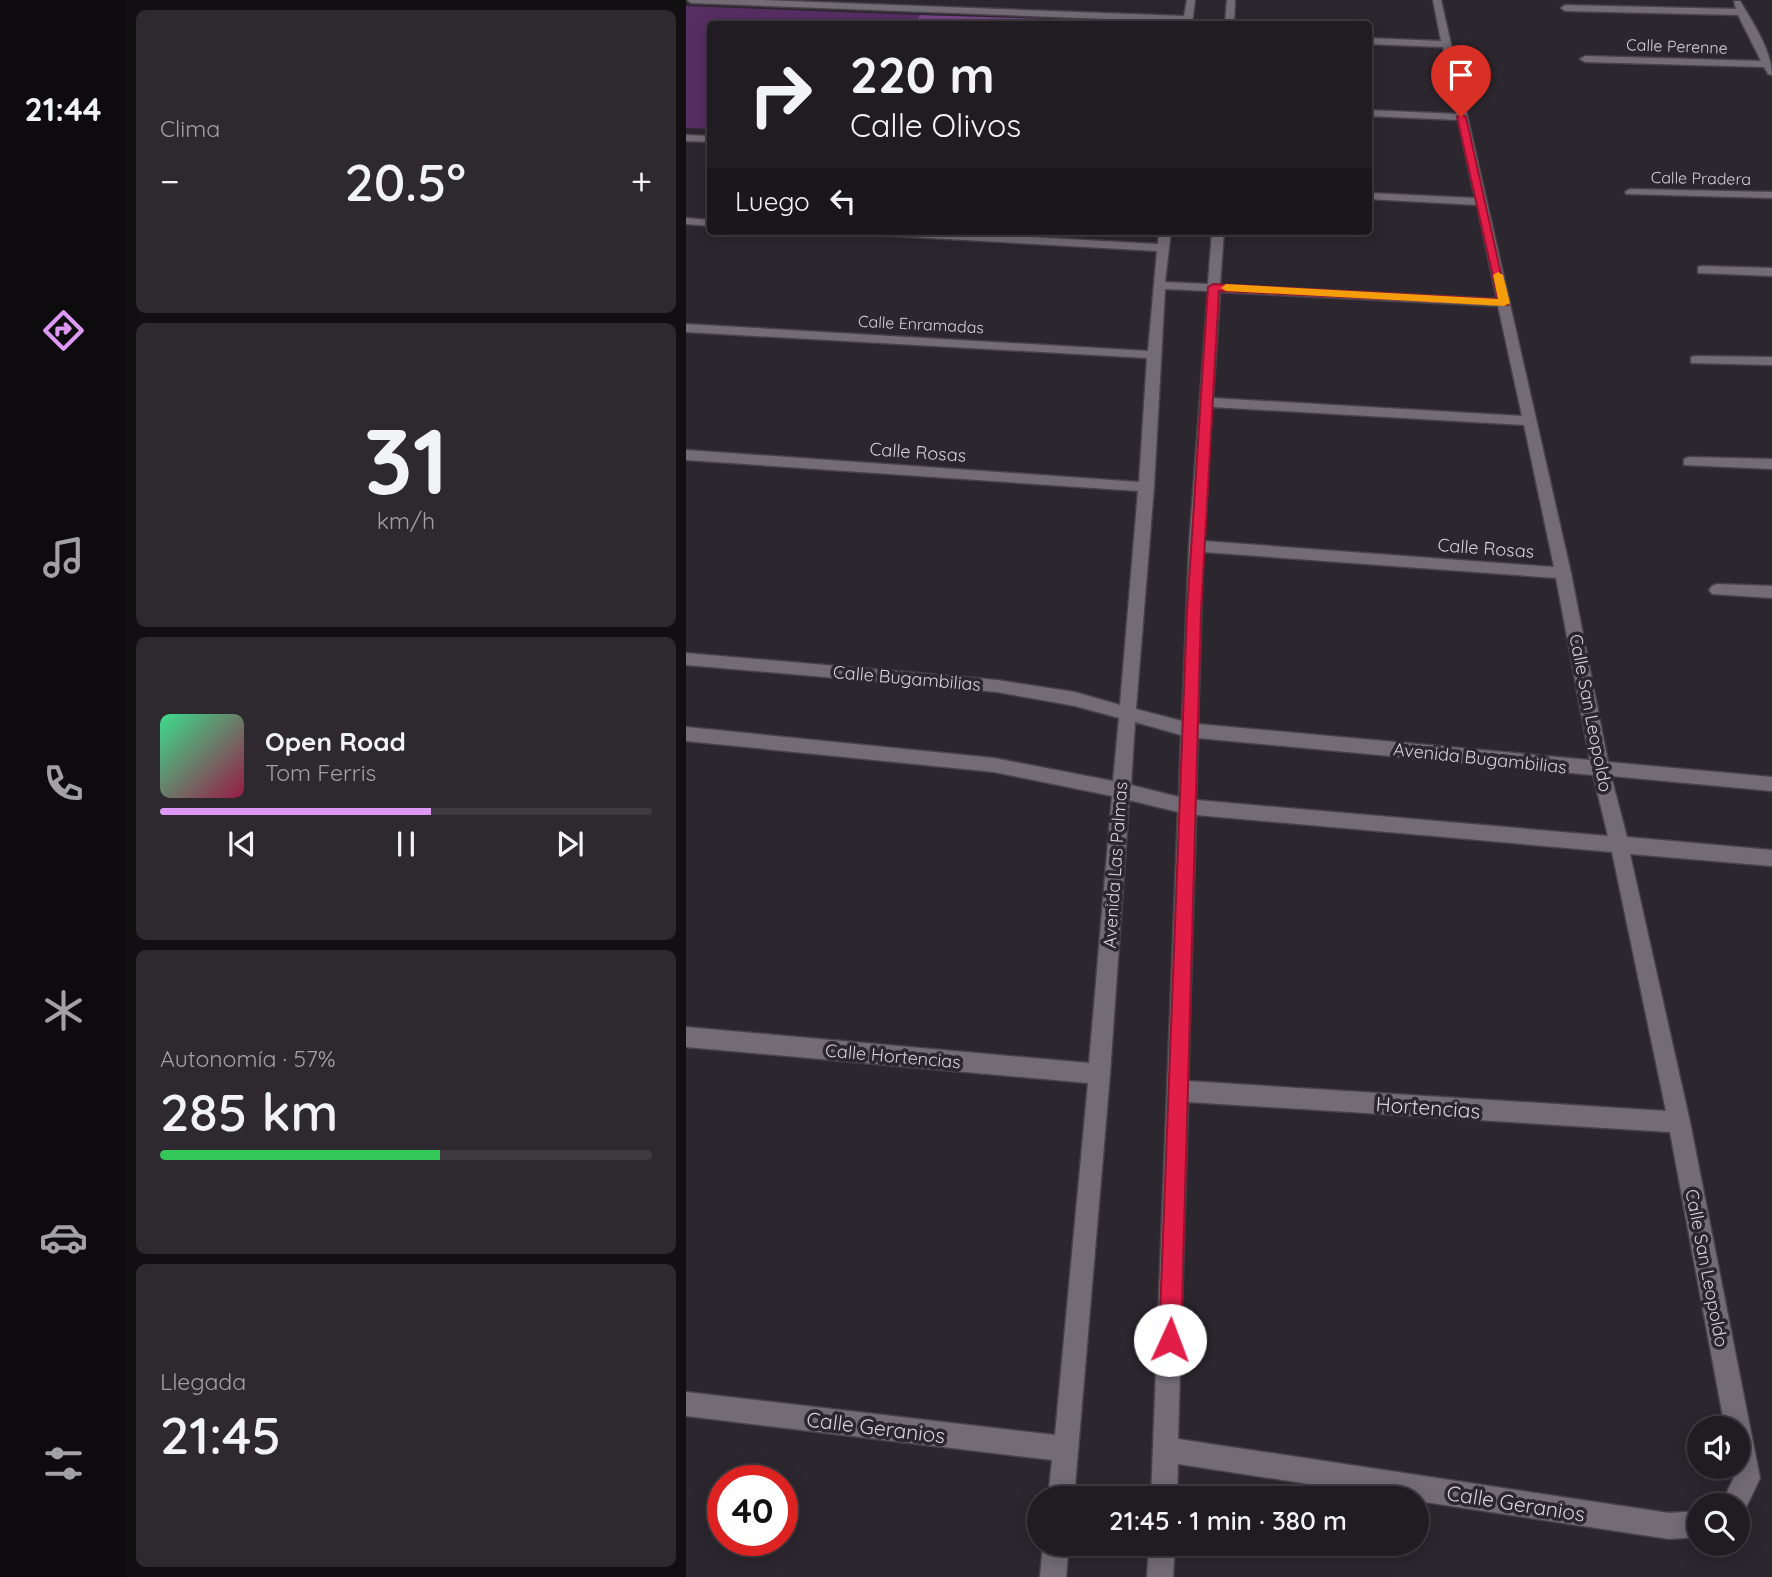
<!DOCTYPE html>
<html lang="es">
<head>
<meta charset="utf-8">
<style>
	body { margin:0; font-family:Quicksand,sans-serif; background:#2d292f; color:#f1f3f6; height:100vh; display:flex; flex-direction:column; font-size:26px; white-space:nowrap }
	* { box-sizing:border-box; margin:0 }
	p { font-size:23px; color:#a2a1a5 }
	.icon { flex:none; width:38px; height:38px; fill:none; stroke:currentColor; stroke-width:2; stroke-linecap:round; stroke-linejoin:round }
	.map { position:relative; flex:1; overflow:hidden }
	.details { display:flex; flex-direction:column; gap:10px; padding:10px; background:#120f13; width:560px }
	.details>* { flex:none }
	.hud { position:absolute; left:21px; top:21px; width:665px; height:214px; border-radius:7px; box-shadow:0 4px 18px #0003,0 0 0 2px #3e3a40; background:#211c22; color:#f1f3f6; overflow:hidden }
	.fabs { position:absolute; left:1001px; top:1416px; display:grid; gap:14px }
	.fabs a { display:grid; place-items:center; width:63px; height:63px; border-radius:50%; background:#211c22; box-shadow:0 4px 18px #0003,0 0 0 2px #3e3a40; font-size:35px }
	.speed { position:absolute; left:21px; top:1465px; display:flex; gap:14px; font-size:35px; font-weight:700; text-align:center }
	.speed>* { display:grid; place-content:center; width:91px; height:91px; border-radius:50%; background:#211c22; box-shadow:0 4px 18px #0003,0 0 0 2px #3e3a40; line-height:1 }
	.speed .limit { border:10px solid #d22; background:#fff; color:#111 }
	.pin { position:absolute; display:grid; place-items:center; width:60px; height:60px; color:#fff; margin:-72px -30px; border-radius:50% 50% 50% 0; rotate:-45deg; box-shadow:0 0 7px #0007 }
	.pin .icon { rotate:45deg }
	.me { position:absolute; width:77px; margin:-38px; rotate:2deg; stroke-linejoin:round; filter:drop-shadow(0 0 5px #0008) }
	.turn { display:flex; align-items:center; gap:24px; height:147px; padding:0 28px; font-size:32px }
	.turn .icon { width:91px; height:91px; stroke-width:2.5 }
	.turn b { display:block; font-size:49px; line-height:60px }
	.then { display:flex; align-items:center; height:66px; padding:0 28px; background:#0003; gap:14px; font-size:26px }
	.big { font-size:52px; font-weight:600; line-height:1.1 }
	.details .tile { flex:1; display:flex; flex-direction:column; justify-content:center; gap:10px; min-width:0; padding:0 24px; border-radius:10px; background:#2d292f }
	.details .dial { align-items:center; gap:0 }
	.dial b { font-size:91px; line-height:1 }
	.song { display:flex; align-items:center; gap:21px }
	.cover { width:84px; height:84px; border-radius:10px; background:linear-gradient(135deg,hsl(150 70% 55%),hsl(340 70% 35%)) }
	.played { height:7px; border-radius:4px; background:linear-gradient(90deg,#dd99f4 55%,#3e3a40 55%) }
	.keys { display:flex; justify-content:space-around; direction:ltr }
	.heat { display:flex; justify-content:space-between; align-items:center; font-size:38px; direction:ltr }
	.charge { height:10px; border-radius:5px; background:linear-gradient(90deg,#34c759 57%,#3e3a40 0) }
	.trip { position:absolute; left:341px; top:1486px; width:402px; height:70px; border-radius:35px; background:#211c22; box-shadow:0 4px 18px #0003,0 0 0 2px #3e3a40; font-weight:600; line-height:70px; text-align:center }
	main { display:flex; flex:1; min-height:0 }
	.menu { display:flex; flex-direction:column; width:126px; justify-content:space-around; align-items:center; background:#0d0b0e; color:#a2a1a5 }
	.menu .icon { width:49px; height:49px }
	.menu .active { color:#dd99f4 }
	.menu b { font-size:32px; color:#f1f3f6 }
	.map>svg:first-child { display:block }
	.green { fill:#572e64 }
	.building { fill:#764586 }
	.lines { fill:none; stroke-linecap:round; stroke-linejoin:round }
	.minor-casing { stroke:#474249; stroke-width:3 }
	.minor { fill:#736c76; fill-rule:evenodd }
	.route { fill:#e11d48; stroke:#92132f; stroke-width:2 }
	.slow { fill:#f59e0b }
	.labels { text-anchor:middle; dominant-baseline:central; stroke-width:7; stroke-linejoin:round; paint-order:stroke }
	.far-street-label { font-size:16px; fill:#d6d2d8; stroke:#2c262e }
	.street-label { font-size:18px; fill:#d6d2d8; stroke:#2c262e }
	.near-street-label { font-size:21px; fill:#d6d2d8; stroke:#2c262e }
</style>
</head>
<body>
<main>
<nav class="menu">
<b>21:44</b>
<svg class="icon active" aria-label="directions" viewBox="0 0 24 24"><path d="M12 3l9 9-9 9-9-9zM9 14v-3h6M13 9l2 2-2 2"/></svg>
<svg class="icon" aria-label="music" viewBox="0 0 24 24"><path d="M9 18V5l10-2v13"/><circle cx="6" cy="18" r="3"/><circle cx="16" cy="16" r="3"/></svg>
<svg class="icon" aria-label="phone" viewBox="0 0 24 24"><path d="M5 4h4l2 5-3 2q2 4 5 5l2-3 5 2v4C11 20 4 13 5 4z"/></svg>
<svg class="icon" aria-label="climate" viewBox="0 0 24 24"><path d="M12 3v18M4 7l16 10M4 17L20 7"/></svg>
<svg class="icon" aria-label="car" viewBox="0 0 24 24"><path d="M5 17H2v-5l4-1 3-4h7l3 4 3 1v5h-3M9 17h6M6 11h13"/><circle cx="7" cy="17" r="2"/><circle cx="17" cy="17" r="2"/></svg>
<svg class="icon" aria-label="filters" viewBox="0 0 24 24"><path d="M4 7h16M4 17h16"/><circle cx="9" cy="7" r="2"/><circle cx="15" cy="17" r="2"/></svg>
</nav>
<section class="details">
<div class="tile"><p>Clima</p>
<div class="heat"><a>−</a><b class="big">20.5°</b><a>+</a></div>
</div>
<div class="tile dial"><b>31</b><p>km/h</p></div>
<div class="tile">
<div class="song"><i class="cover"></i><div><b>Open Road</b><p>Tom Ferris</p></div></div>
<div class="played"></div>
<div class="keys"><svg class="icon" aria-label="previous" viewBox="0 0 24 24"><path d="M18 5L8 12l10 7zM5 5v14"/></svg><svg class="icon" aria-label="pause" viewBox="0 0 24 24"><path d="M8 5v14M16 5v14"/></svg><svg class="icon" aria-label="next" viewBox="0 0 24 24"><path d="M6 5l10 7-10 7zM19 5v14"/></svg></div>
</div>
<div class="tile"><p>Autonomía · 57%</p><b class="big">285 km</b><div class="charge"></div></div>
<div class="tile"><p>Llegada</p><b class="big">21:45</b></div>
</section>
<div class="map">
<svg width="1086" height="1577" viewBox="0 0 1086 1577">
	<rect width="100%" height="100%" fill="#2c262e"/>
	<path class="green" d="M0,6L234,15L229,24H24V129L0,128Z"/>
	<path class="building" d="M234,15L462,22V24H229Z"/>
	<g class="lines">
		<g class="minor-casing">
			<path id="minor" d="M1,0H75L498,16L501,0H509L506,24H498V22L5,3Z
				M541,0H549L548,24H539Z
				M747,0H755L885,573L922,762L1086,777V791L925,776L941,837L1086,850V866L944,854L1004,1122L1074,1478L1057,1514L1052,1516V1505H1035L1048,1477L1046,1466H1052V1428H1039L984,1132L502,1102L492,1439L983,1513L1013,1511V1537L983,1539L732,1501V1498H714L492,1464L491,1498H465L492,812L443,800L424,1074L388,1498H362L366,1460L0,1416V1392L369,1435L402,1083L0,1047V1027L403,1063L426,796L308,772L0,741V727L308,758L427,781L433,718L389,706L311,692L0,665V653L311,680L389,692L434,705L452,491L0,460V450L453,482L461,358L0,332V324L462,351L471,251L172,234L166,231H233L472,244L473,231H485L479,282L522,284L526,231H538L534,285L811,299L791,205L682,199V193L789,198L772,120L682,116V110L771,114L757,47L682,44V38L755,41ZM479,289L522,291L503,546L496,721L450,709L468,487ZM534,292L812,306L836,416L527,398ZM526,407L838,425L868,567L518,541ZM517,552L870,578L904,760L512,724ZM449,722L495,735L493,797L445,785ZM512,738L907,775L922,836L510,800ZM510,815L926,852L980,1111L502,1081Z
				M1048,1H1054C1066,21 1086,51 1086,75L1082,74L1078,67L899,62L894,59L899,56L1075,61L1052,15L879,11L875,8L879,5L1050,9Z
				M0,135L24,136V142L0,141Z
				M944,189L1086,192V198L940,194L939,192Z
				M0,218L24,220V226L0,224Z
				M1016,266L1086,268V276L1012,273V267Z
				M1010,356L1086,357V365L1005,363V357Z
				M1003,457L1086,459V469L998,465V459Z
				M1031,584L1086,586V598L1026,594L1023,590L1026,586Z
				M357,1544H383L380,1577H354Z
				M463,1544H489L487,1577H461Z"/>
		</g>
		<use href="#minor" class="minor"/>
	</g>
	<path class="route" d="M775,114L780,117L822,305L533,291L515,612L495,1340L491,1347L484,1350L476,1347L473,1340L501,612L522,287L527,284L812,299L771,117Z"/>
	<path class="slow" d="M812,272L817,275L824,303L818,306L540,291L535,288L540,284L812,299L807,275Z"/>
	<g class="labels">
		<g class="far-street-label">
			<text transform="translate(991 46) rotate(2)">Calle Perenne</text>
			<text transform="translate(1015 178) rotate(1)">Calle Pradera</text>
			<text transform="translate(235 324) rotate(3)">Calle Enramadas</text>
		</g>
		<g class="street-label">
			<text transform="translate(232 452) rotate(4)">Calle Rosas</text>
			<text transform="translate(800 548) rotate(4)">Calle Rosas</text>
			<text transform="translate(221 678) rotate(5)">Calle Bugambilias</text>
			<text transform="translate(905 713) rotate(79)">Calle San Leopoldo</text>
			<text transform="translate(794 758) rotate(6)">Avenida Bugambilias</text>
			<text transform="translate(429 865) rotate(-86)">Avenida Las Palmas</text>
			<text transform="translate(207 1056) rotate(5)">Calle Hortencias</text>
			<text transform="translate(1021 1268) rotate(79)">Calle San Leopoldo</text>
		</g>
		<g class="near-street-label">
			<text transform="translate(742 1107) rotate(4)">Hortencias</text>
			<text transform="translate(190 1427) rotate(7)">Calle Geranios</text>
			<text transform="translate(830 1503) rotate(9)">Calle Geranios</text>
		</g>
	</g>
</svg>
<div class="fabs">
<a><svg class="icon" aria-label="sound" viewBox="0 0 24 24"><path d="M4 9h4l5-4v14l-5-4H4zM17 9q2 3 0 6"/></svg></a>
<a><svg class="icon" aria-label="search" viewBox="0 0 24 24"><circle cx="10" cy="10" r="6"/><path d="M15 15l6 6"/></svg></a>
</div>
<div class="speed"><div class="limit">40</div></div>
<div class="pin" style="left:775px;top:117px;background:#d93025"><svg class="icon" aria-label="arrive" viewBox="0 0 24 24"><path d="M6 21V4h12l-3 4 3 4H6"/></svg></div>
<svg class="me" style="left:484px;top:1340px" viewBox="-20 -20 40 40"><circle r="19" fill="#fff"/><path d="M0-13L10 11 0 6-10 11z" fill="#e11d48"/></svg>
<div class="trip">21:45 · 1 min · 380 m</div>
<div class="hud">
<div class="turn"><svg class="icon" aria-label="right" viewBox="0 0 24 24"><path d="M7 20v-9h11M14 6l5 5-5 5"/></svg><div><b>220 m</b>Calle Olivos</div></div>
<div class="then">Luego<svg class="icon" aria-label="left" viewBox="0 0 24 24"><path d="M17 20v-9H6M10 6l-5 5 5 5"/></svg></div>
</div>
</div>
</main>
</body>
</html>
